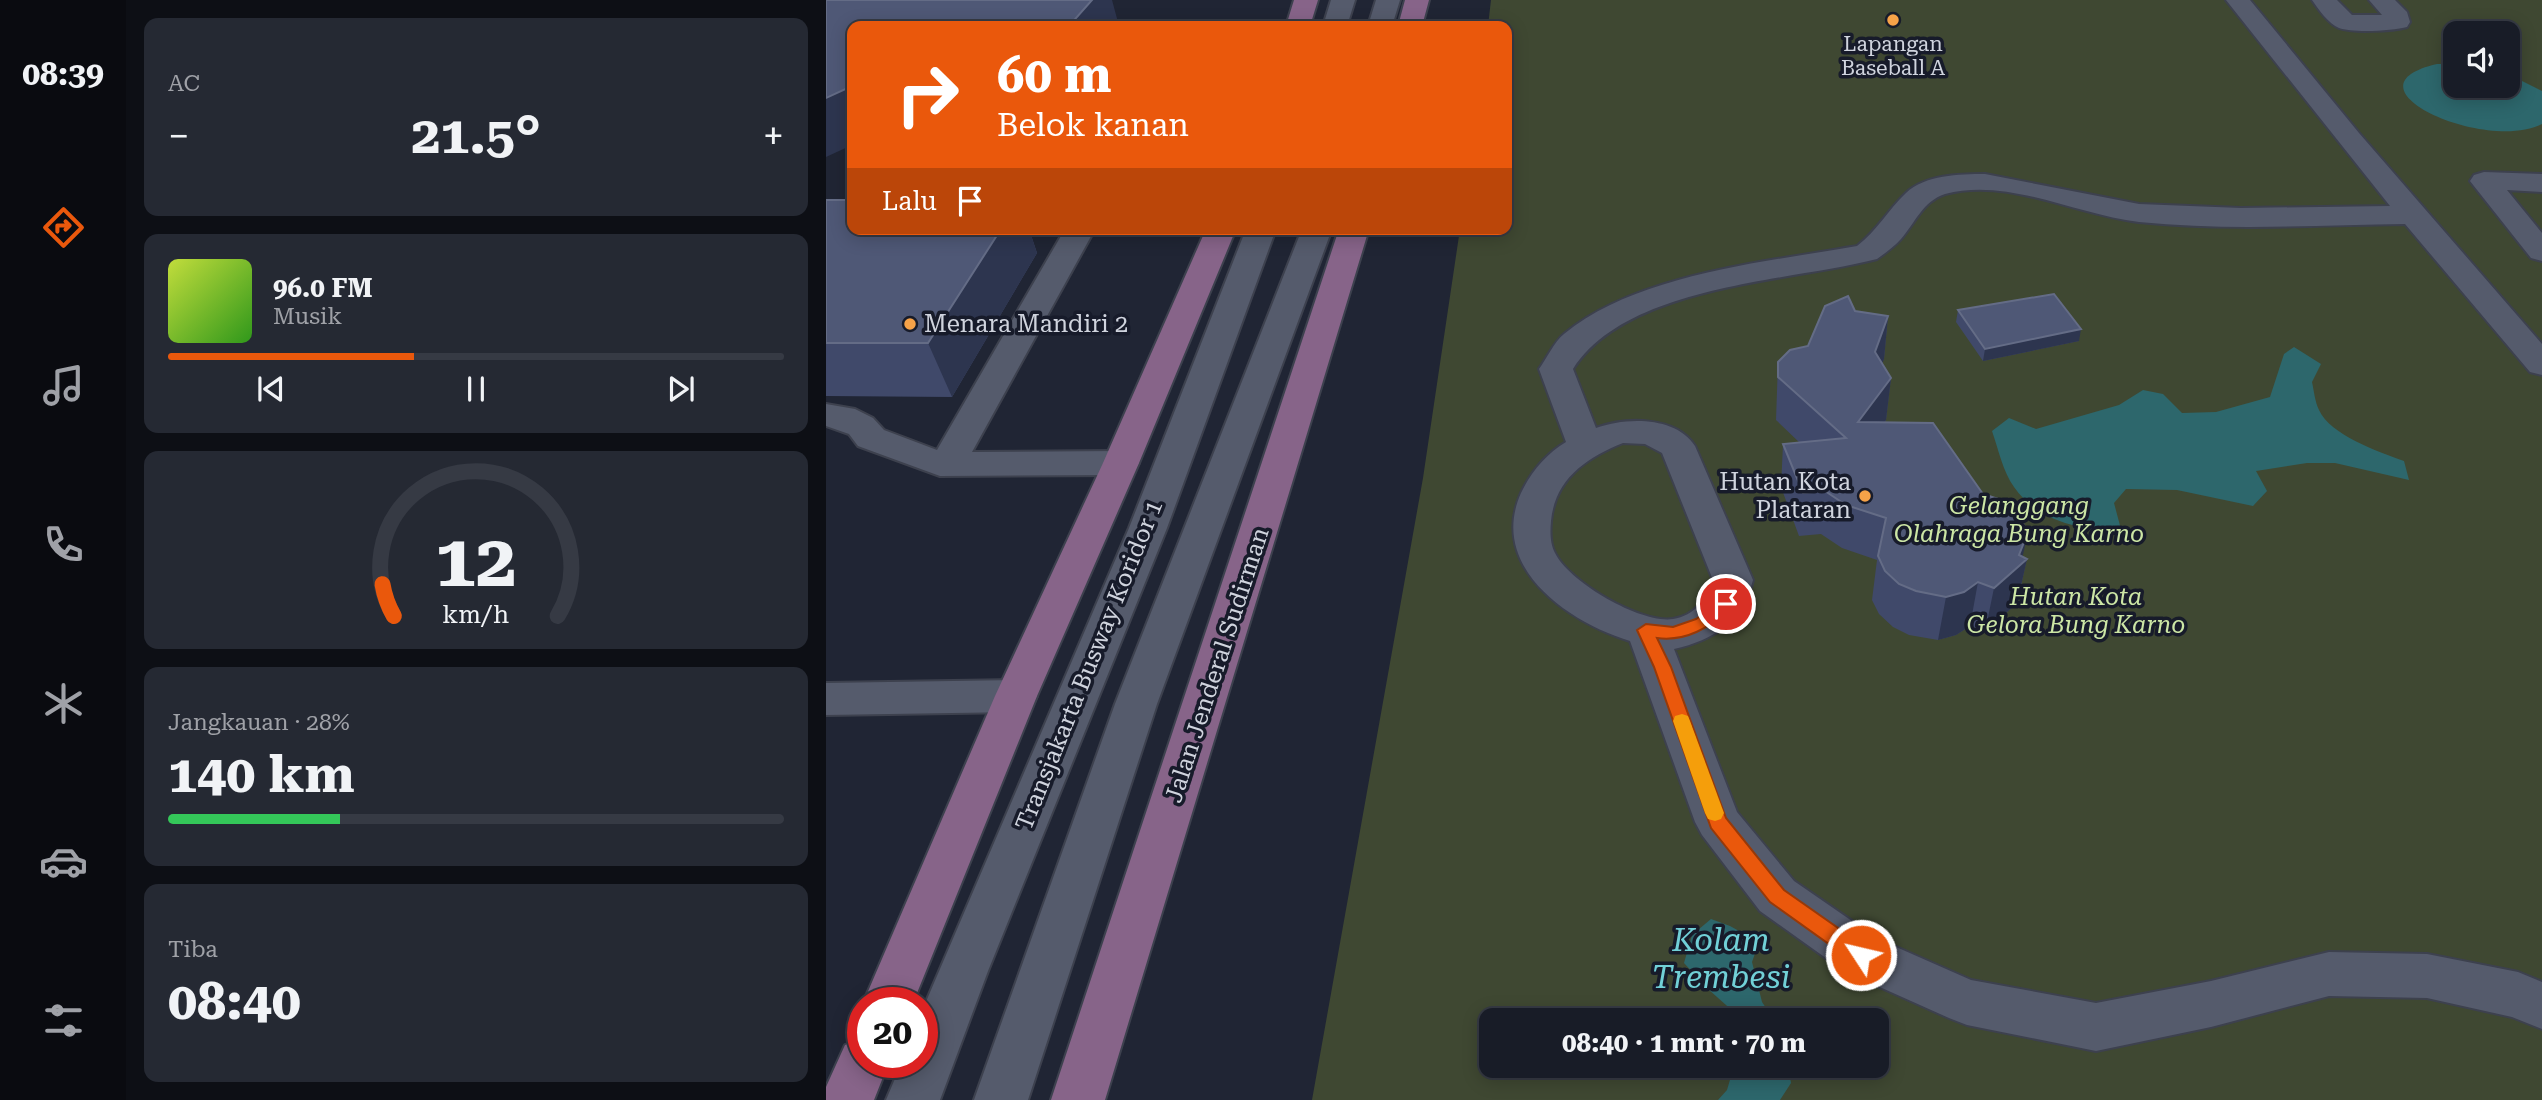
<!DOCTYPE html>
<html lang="id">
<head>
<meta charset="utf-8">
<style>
	body { margin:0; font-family:"Roboto Serif",serif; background:#252933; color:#f1f3f6; height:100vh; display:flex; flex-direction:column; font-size:26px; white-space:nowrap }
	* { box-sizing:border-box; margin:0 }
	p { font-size:23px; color:#9fa1a7 }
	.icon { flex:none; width:38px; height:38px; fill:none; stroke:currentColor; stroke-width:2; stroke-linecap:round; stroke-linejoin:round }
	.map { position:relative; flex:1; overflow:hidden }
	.drawer { display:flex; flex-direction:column; gap:18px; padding:18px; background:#0d0f15; width:700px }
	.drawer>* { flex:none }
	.guide { position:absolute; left:21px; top:21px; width:665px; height:214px; border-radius:14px; box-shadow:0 4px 18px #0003,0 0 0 2px #363a44; background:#ea580c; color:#fff; overflow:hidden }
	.controls { position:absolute; left:1617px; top:21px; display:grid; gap:14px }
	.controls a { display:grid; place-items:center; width:77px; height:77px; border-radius:14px; background:#181c27; box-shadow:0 4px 18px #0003,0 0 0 2px #363a44; font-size:35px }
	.speed { position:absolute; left:21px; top:987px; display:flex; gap:14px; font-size:35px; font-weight:700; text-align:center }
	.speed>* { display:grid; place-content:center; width:91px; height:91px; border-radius:50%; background:#181c27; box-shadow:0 4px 18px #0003,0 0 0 2px #363a44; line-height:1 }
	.speed .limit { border:10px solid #d22; background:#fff; color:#111 }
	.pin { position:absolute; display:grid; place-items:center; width:60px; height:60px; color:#fff; margin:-30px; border:4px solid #fff; border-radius:50%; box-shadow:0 2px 7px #0007 }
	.me { position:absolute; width:77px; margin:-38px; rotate:305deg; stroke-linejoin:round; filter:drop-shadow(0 0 5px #0008) }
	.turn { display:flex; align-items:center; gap:24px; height:147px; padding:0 35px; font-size:32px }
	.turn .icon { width:91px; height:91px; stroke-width:2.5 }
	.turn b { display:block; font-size:49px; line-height:60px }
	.then { display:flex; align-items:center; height:66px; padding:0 35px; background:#0003; gap:14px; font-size:26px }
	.big { font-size:52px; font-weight:700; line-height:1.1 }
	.drawer .card { flex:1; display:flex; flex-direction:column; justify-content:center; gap:10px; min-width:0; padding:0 24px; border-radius:14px; background:#252933 }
	.drawer .dial { align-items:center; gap:0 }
	.dial svg { height:182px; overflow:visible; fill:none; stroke:#363a44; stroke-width:7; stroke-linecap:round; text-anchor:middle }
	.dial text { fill:#f1f3f6; stroke:none }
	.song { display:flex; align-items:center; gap:21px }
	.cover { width:84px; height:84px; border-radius:10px; background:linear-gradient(135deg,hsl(70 70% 55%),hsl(110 70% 35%)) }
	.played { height:7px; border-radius:4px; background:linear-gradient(90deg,#ea580c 40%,#363a44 40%) }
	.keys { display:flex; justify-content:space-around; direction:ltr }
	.heat { display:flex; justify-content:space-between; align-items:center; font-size:38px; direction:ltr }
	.charge { height:10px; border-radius:5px; background:linear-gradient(90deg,#34c759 28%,#363a44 0) }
	.trip { position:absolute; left:653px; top:1008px; width:410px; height:70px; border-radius:14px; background:#181c27; box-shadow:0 4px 18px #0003,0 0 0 2px #363a44; font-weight:700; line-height:70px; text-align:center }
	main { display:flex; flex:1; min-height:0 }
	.tab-bar { display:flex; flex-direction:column; width:126px; justify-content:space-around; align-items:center; background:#0a0b10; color:#9fa1a7 }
	.tab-bar .icon { width:49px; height:49px }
	.tab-bar .active { color:#ea580c }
	.tab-bar b { font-size:32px; color:#f1f3f6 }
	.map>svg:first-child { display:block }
	.green { fill:#3f4832; fill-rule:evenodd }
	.water { fill:#2d676c }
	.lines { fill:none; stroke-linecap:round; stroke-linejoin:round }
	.minor-casing { stroke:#3d414e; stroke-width:4 }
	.major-casing { stroke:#3d414e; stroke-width:4 }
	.minor { fill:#555b6c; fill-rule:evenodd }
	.major { fill:#876489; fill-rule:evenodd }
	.wall { fill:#40496a }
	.shaded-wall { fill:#2d354f }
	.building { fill:#4f5876; stroke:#646c86; stroke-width:2 }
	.route { fill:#ea580c; stroke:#983908; stroke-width:2 }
	.slow { fill:#f59e0b }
	.poi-dot { fill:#f6a248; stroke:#171b2a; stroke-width:2.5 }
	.labels { text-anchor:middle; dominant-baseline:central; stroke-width:7; stroke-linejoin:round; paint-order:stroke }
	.far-poi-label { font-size:21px; fill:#d0d4de; stroke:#171b2a }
	.poi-label { font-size:24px; fill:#d0d4de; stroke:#171b2a; text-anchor:start }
	.park-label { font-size:24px; font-style:italic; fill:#cce6a5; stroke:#171b2a }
	.street-label { font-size:24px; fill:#d0d4de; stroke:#171b2a }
	.near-water-label { font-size:32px; font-style:italic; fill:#71d0d7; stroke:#171b2a }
</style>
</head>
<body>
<main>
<nav class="tab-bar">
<b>08:39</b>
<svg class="icon active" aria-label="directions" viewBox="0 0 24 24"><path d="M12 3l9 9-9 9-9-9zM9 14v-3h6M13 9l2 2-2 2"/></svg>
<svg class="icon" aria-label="music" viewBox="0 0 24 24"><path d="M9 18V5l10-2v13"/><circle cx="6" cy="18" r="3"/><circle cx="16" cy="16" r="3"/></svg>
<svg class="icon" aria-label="phone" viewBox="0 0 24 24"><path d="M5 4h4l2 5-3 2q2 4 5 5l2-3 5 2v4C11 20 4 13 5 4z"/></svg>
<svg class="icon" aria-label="climate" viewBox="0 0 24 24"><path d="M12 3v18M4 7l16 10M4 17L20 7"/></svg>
<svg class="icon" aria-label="car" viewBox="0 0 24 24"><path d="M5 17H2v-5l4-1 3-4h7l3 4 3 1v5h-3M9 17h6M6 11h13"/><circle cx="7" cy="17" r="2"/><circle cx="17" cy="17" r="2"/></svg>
<svg class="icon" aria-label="filters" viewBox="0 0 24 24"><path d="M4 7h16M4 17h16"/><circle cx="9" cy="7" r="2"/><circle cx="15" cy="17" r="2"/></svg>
</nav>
<section class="drawer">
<div class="card"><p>AC</p>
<div class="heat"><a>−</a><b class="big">21.5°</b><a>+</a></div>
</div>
<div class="card">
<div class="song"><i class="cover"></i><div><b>96.0 FM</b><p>Musik</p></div></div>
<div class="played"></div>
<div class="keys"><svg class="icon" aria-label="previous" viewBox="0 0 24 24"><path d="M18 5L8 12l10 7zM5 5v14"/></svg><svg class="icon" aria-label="pause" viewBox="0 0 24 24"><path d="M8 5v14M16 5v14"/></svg><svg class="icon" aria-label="next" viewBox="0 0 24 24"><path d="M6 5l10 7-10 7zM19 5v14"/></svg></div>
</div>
<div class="card dial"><svg viewBox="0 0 100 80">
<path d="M14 69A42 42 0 1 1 86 69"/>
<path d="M14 69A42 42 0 0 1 9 55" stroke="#ea580c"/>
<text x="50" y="56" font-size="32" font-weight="700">12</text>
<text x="50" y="72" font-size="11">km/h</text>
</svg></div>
<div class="card"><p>Jangkauan · 28%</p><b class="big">140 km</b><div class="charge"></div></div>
<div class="card"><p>Tiba</p><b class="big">08:40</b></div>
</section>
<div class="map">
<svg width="1716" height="1100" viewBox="0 0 1716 1100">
	<rect width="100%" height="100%" fill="#202534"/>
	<path class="green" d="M665,0H1716V1100H486L597,478L634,229H681V26H662ZM1629,33H1682V86H1629ZM665,1020H1050V1066H665Z"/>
	<path class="water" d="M1611,64H1629V86H1682V74L1716,91V124C1659,153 1511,87 1611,64Z
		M1468,347L1495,364L1486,382C1488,391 1489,402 1493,410C1504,435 1553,452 1578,461L1583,480L1509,463H1481L1430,471L1441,491L1427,506L1351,490L1300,489L1288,503L1296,533C1256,529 1213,523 1188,487C1177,472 1172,448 1166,431L1183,418L1210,429L1293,405L1317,390L1337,394L1356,413L1390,412L1444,397L1458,354Z
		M885,919L904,926L933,942L926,962L936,1002L948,1020H910L909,1013L882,989L858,963L866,935Z
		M908,1066H962L965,1083L954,1100H892L901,1090Z"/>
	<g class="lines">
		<g class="minor-casing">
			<path id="minor" d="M505,0H529L521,26H497Z
				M550,0H574L566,26H542Z
				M1400,0H1424L1533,133L1716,344V375L1704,372L1579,224C1491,225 1401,231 1313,222C1250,215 1182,177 1119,194C1097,201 1089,223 1075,239C1068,247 1059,253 1051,259C961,282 801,285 747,369L770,428C800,417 850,416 869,446L927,580C917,621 888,640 848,649L911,812L968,881L1052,939L1145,980L1270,1003L1385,981L1503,952L1601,954L1692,972L1716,982V1029L1686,1017L1601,998L1503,996L1385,1027L1270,1051L1141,1025L1123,1018L1018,971L934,911L876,835L869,822L804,641C742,622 662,567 695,493C705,472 720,454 740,442L713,369C721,358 728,342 738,334C811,274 940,262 1031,246C1051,231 1062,210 1080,193C1099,175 1133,174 1159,174L1313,204L1415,208L1564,206ZM797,443L819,444L836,453L887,580C883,598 868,616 847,619C815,624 743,582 729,553C724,544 724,532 725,521C729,479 760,458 797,443Z
				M1486,0H1511L1526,15H1556L1543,0H1569L1581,12L1584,22L1581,27C1567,31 1526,33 1513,28C1503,24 1492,9 1486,0Z
				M1658,172L1716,174V192L1681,190L1716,233V261L1705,258L1644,181L1648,175Z
				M239,229H269L146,452L295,451L308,455L313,463L308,471L295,475L114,476L32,446L23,434L0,426V404L29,409L47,418L58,430L111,450Z
				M420,229H450L341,528L162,971L114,1100H60L76,1062H96V1011L303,528Z
				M476,229H506L331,704L202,1100H148L289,704Z
				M190,680L205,685L211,696L205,707L190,712L0,715V683Z"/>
		</g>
		<g class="major-casing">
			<path id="major" d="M468,0H492L484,26H460Z
				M579,0H603L596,26H572Z
				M380,229H410L313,463L211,696L87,1003H37L169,696L277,463Z
				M513,229H543L279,1100H225Z
				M37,1038V1062H63L48,1100H0V1087L19,1045Z"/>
		</g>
		<use href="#minor" class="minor"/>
		<use href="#major" class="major"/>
	</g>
	<path class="wall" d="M0,200L26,229H203L211,253L126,397L0,396Z
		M1132,310L1253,341L1157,361L1130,322Z
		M1029,311L1062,316L1058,359L1056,363L1065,378L1060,420L1059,422L1196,557L1201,559L1191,603L1159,632L1144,626L1130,635L1112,640L1083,635L1067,627L1053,614L1046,600L1051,560L1016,548L995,534L973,536L955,487L957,444L974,443L950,420L952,362L982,346Z"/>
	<path class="shaded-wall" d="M266,0H286L293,26H243Z
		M26,86V145L0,157V98Z
		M175,229H203L211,253L126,397L102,343Z
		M1062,316L1058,359L1044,394L1049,352Z
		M1255,329L1253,341L1157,361L1159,349Z
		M1065,378L1060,420L1027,465L1032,422Z
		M1202,532L1195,564L1201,559L1191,603L1159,632L1168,588L1193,555Z
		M1152,582L1144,626L1130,635L1112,640L1120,597Z"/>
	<path class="building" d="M0,0H266L243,26H26V86L0,98Z
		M0,200H26V229H175L102,343H0Z
		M1228,294L1255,329L1159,349L1132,310Z
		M1022,296L1029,311L1062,316L1049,352L1065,378L1032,422L1107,423L1157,494L1175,500L1193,517L1202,532L1193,555L1201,559L1168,588L1152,582L1138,592L1120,597L1090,591L1073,584L1059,571L1052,556L1060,518L1020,505L999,491L977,493L957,444L1020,438L952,377V362L964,350L982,346L999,306Z"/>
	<path class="route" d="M900,598L905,600L908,604L905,609C883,627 861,642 831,638L845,667L900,818L958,890L1042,949L1045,955L1042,962L1035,964L1028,962L944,902L885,828L828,667L811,630L820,624L847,627L870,619Z"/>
	<path class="slow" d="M856,714L862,716L864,721L898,813L895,819L889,821L882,819L879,813L847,721L849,716Z"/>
	<g class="poi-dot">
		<circle cx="1067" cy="20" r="7"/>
		<circle cx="84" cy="324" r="7"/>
		<circle cx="1039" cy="496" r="7"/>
	</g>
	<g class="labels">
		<g class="far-poi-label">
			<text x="1067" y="44">Lapangan<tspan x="1067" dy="24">Baseball A</tspan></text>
		</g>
		<g class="poi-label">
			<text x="98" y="324">Menara Mandiri 2</text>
			<text x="1025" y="482" text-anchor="end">Hutan Kota<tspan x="1025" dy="28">Plataran</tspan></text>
		</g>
		<g class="park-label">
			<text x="1193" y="506">Gelanggang<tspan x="1193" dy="28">Olahraga Bung Karno</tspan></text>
			<text x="1250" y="597">Hutan Kota<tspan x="1250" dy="28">Gelora Bung Karno</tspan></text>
		</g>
		<g class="street-label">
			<text transform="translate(263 665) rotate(-68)">Transjakarta Busway Koridor 1</text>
			<text transform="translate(391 665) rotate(-72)">Jalan Jenderal Sudirman</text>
		</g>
		<g class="near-water-label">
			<text x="895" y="940">Kolam<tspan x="895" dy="37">Trembesi</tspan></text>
		</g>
	</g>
</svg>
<div class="controls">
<a><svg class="icon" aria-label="sound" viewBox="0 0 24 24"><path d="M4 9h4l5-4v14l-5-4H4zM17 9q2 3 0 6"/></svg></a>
</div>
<div class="speed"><div class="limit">20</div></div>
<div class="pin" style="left:900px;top:604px;background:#d93025"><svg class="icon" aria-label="arrive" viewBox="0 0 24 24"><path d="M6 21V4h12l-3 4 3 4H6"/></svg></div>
<svg class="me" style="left:1035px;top:955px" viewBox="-20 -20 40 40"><circle r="17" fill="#ea580c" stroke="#fff" stroke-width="3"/><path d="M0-11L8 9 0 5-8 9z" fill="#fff"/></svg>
<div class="trip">08:40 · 1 mnt · 70 m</div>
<div class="guide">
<div class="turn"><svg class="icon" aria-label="right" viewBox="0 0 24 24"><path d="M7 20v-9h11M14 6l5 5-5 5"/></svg><div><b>60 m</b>Belok kanan</div></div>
<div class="then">Lalu<svg class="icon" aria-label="arrive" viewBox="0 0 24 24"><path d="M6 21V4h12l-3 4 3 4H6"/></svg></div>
</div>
</div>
</main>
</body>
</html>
